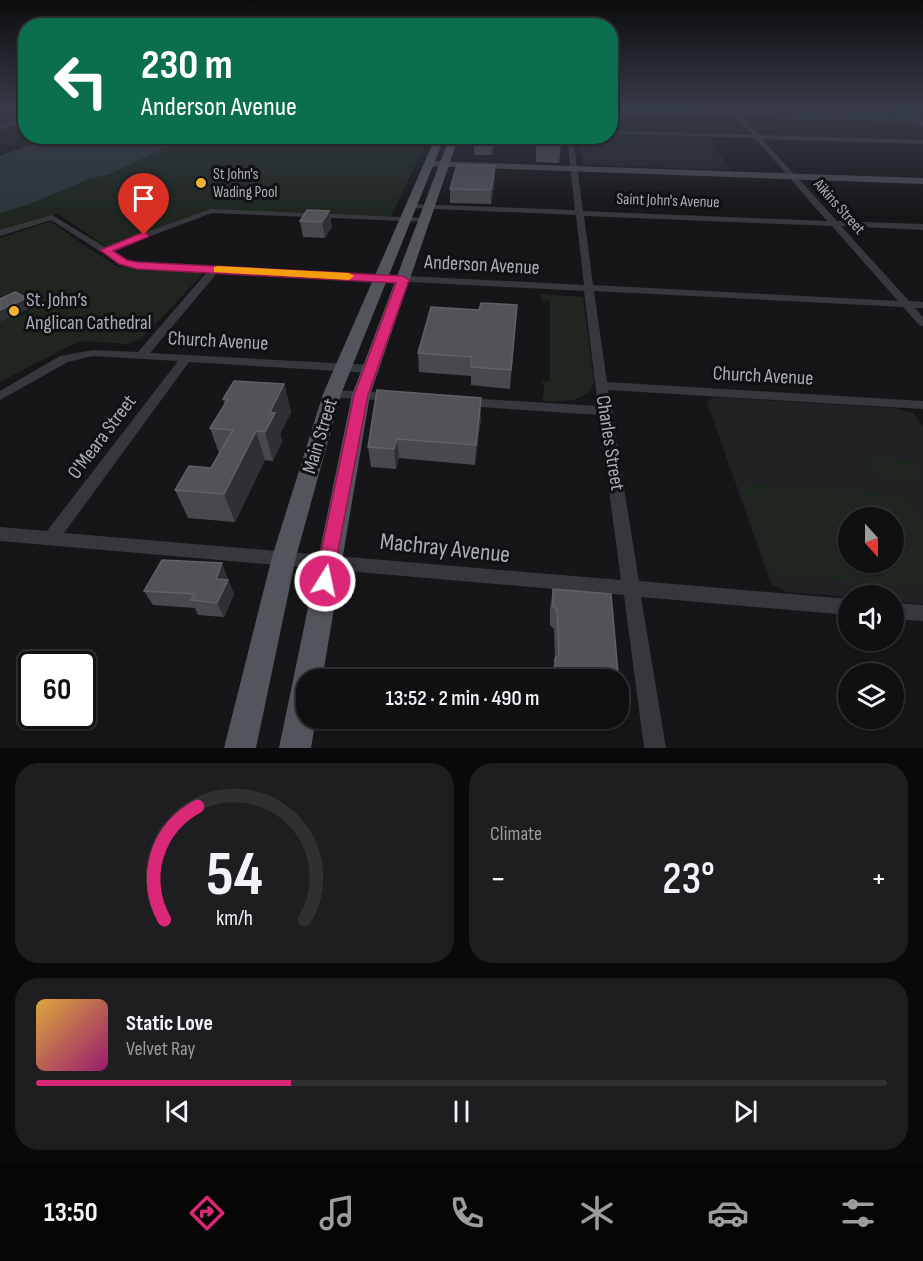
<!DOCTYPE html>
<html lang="en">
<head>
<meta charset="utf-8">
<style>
	body { margin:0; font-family:"Sofia Sans Condensed",sans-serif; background:#1e1e20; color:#f1f3f6; height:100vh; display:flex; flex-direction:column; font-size:22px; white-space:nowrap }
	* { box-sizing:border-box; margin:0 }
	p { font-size:20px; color:#9c9d9f }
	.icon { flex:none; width:33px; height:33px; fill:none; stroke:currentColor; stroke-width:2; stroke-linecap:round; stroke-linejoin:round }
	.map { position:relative; height:748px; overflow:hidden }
	.drawer { display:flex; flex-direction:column; gap:15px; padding:15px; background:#09090a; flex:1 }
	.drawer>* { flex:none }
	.top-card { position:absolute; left:18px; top:18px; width:600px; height:126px; border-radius:24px; box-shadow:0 2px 4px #0004,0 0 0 2px #303032; background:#0b6e4f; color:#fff; overflow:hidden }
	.needle { width:39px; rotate:159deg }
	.fabs { position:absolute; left:838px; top:507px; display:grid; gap:12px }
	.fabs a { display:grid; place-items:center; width:66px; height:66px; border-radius:50%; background:#101012; box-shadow:0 2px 4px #0004,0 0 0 2px #303032; font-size:30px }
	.speed { position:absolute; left:18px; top:651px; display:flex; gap:12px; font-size:30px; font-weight:700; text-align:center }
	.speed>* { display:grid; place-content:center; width:78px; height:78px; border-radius:50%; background:#101012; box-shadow:0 2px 4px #0004,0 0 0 2px #303032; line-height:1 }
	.speed .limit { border:3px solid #111; border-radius:9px; background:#fff; color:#111 }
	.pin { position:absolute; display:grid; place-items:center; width:51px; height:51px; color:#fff; margin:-62px -26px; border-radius:50% 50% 50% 0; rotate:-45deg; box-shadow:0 0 6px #0007 }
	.pin .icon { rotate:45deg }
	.me { position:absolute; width:66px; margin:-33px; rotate:10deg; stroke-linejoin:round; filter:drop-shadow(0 0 4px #0008) }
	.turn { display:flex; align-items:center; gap:21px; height:126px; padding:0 24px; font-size:27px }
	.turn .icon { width:78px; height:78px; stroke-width:2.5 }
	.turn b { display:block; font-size:42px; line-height:51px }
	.big { font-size:45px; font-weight:600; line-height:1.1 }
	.drawer .widget { flex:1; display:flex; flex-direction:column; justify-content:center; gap:9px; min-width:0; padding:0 21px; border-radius:24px; background:#1e1e20 }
	.drawer .dial { align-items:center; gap:0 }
	.dial svg { height:156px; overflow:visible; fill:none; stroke:#303032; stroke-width:7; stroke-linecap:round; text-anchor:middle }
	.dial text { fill:#f1f3f6; stroke:none }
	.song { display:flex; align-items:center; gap:18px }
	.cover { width:72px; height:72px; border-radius:9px; background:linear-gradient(135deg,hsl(40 70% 55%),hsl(320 70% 35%)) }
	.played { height:6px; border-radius:3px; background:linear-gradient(90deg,#db2777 30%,#303032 30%) }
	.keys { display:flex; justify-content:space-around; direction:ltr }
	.heat { display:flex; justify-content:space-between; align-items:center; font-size:33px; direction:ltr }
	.drawer .tiles { flex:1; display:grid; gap:15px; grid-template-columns:1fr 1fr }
	.widget:last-child { grid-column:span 2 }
	.trip { position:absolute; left:296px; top:669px; width:333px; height:60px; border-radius:24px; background:#101012; box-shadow:0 2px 4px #0004,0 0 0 2px #303032; font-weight:600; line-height:60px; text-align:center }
	.tab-bar { display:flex; height:96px; justify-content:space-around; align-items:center; background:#060607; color:#9c9d9f }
	.tab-bar .icon { width:42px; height:42px }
	.tab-bar .active { color:#db2777 }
	.tab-bar b { font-size:27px; color:#f1f3f6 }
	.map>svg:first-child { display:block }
	.built { fill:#222225; fill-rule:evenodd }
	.green { fill:#1e261f; fill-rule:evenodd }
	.water { fill:#2c353c }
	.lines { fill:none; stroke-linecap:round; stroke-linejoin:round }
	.street { fill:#37383d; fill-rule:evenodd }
	.secondary { fill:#45474d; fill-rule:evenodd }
	.primary { fill:#53555c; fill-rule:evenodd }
	.wall { fill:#47494d }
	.shaded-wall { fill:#2f3033 }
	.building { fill:#525359; stroke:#5f6168; stroke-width:1.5 }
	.route { fill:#db2777; stroke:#8e194d; stroke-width:1.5 }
	.slow { fill:#f59e0b }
	.poi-dot { fill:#f2b134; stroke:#111113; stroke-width:2 }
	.labels { text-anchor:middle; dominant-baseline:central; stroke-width:6; stroke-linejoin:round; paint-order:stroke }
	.far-poi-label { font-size:16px; fill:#a8adb8; stroke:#111113; text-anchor:start }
	.far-street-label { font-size:16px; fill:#a8adb8; stroke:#111113 }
	.street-label { font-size:20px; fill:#a8adb8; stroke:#111113 }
	.poi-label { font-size:20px; fill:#a8adb8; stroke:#111113; text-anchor:start }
	.near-street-label { font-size:24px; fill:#a8adb8; stroke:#111113 }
</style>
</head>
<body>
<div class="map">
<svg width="923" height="748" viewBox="0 0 923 748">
	<rect width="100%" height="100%" fill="#161618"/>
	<path class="built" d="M611,135L709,138L731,170L583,165L577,137Z
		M714,397L895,408L913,413L923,427V604L894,601V596L849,597L787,592L771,584L707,402ZM849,518H894V562H849Z"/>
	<path class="green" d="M185,138L424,146L391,217L210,210L107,247L58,214L0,232V213L28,205L89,179L108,175Z
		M51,221L83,245L119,267L200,272L202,275L141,339L127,344L83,341L65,348L0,382V322L18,313L22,315L28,312L0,305V238Z
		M541,294L583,297L594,382C588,402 565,401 547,402L542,399L545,388L540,381H550V301L541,300Z
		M865,458L913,461L922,477L919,480L878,476Z
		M741,483L905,495L923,524V586L773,575ZM849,518H894V562H849Z"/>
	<path class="water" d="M54,136H187V137L108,175L89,179L28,205L0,213V156Z"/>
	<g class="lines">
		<path class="street" d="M610,110L733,113L732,110H736L739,113L923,118V122L742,116L759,135L923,140V144L762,139L837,221L923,224V230L841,226L909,301L923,302V308H915L923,317V326L919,325L903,307L594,291L607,382L923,401V409L608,390L611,408L613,411L612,414L639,581L849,599V615L641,597L666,748H644L624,595L0,541V527L47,531L178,361L93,356L68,362L0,400V391L60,356L93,350L138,352L208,271L137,268L120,264L51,220L0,236V230L52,215L105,247L211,209L425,218H428V222L212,213L111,251L126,260L137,262L584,285L576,215L411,208L407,206L411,204L575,210L567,136H573L583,211L827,221L755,138L610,134V130L752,135L736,116L610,113ZM584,216L832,226L898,301L593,285ZM218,272L584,291L598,406L465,398L459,402L465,406L599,415L621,580L64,533L189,362L371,373L377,369L371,365L150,353Z
			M26,116V120L0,130V126Z
			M332,390L391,393L397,397L391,401L328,397L326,394Z
			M894,603L923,605V621L894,619Z"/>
		<path class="secondary" d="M896,110H905L923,121V126Z
			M429,161L923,178V184L426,166L424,164Z"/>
		<path class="primary" d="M436,136H445L341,394L296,557L256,748H224L272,557L323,394Z
			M450,136H459L370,395L322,680H306V718H316L311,748H279L352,395Z"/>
	</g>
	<path class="wall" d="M496,136L492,155H474V141Z
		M528,136H560L561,144L559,163L536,162V146H528Z
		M495,166V179L491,204L450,203V189Z
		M329,211L332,227L325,238L303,237L300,221Z
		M517,305L510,389L471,385V376L419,372L418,353L479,310Z
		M284,384L291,412L280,434L282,441L273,461L265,460L235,522L188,518L175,490L211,468L219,453L210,428L225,404L223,399Z
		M481,398V417L475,465L399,458L396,469L371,467L368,447Z
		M228,578V580L234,594L224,617L198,615L195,608L153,605L144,591Z
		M553,589L611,594L619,684L618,688V680H551L555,658L554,629L550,625V608Z"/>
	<path class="shaded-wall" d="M493,136H496L492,155V141Z
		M495,166V179L491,204V190Z
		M329,211L332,227L325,238L322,222Z
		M27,298L32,307L0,322V310Z
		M284,384L291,412L280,434L282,441L273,461L265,432L270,412Z
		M481,398V417L475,465L476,445Z
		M256,431L265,460L235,522L224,494Z
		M397,439L399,458L396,469L394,449Z
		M222,563L228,578L227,581L228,580L234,594L224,617L217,603L216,579Z"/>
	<path class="building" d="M475,136H493L492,141H474Z
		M537,136H560L561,144L538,143Z
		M457,165L495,166L491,190L450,189Z
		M307,210L329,211L322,222L300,221Z
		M15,292L27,298L0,310V299Z
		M481,303L517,305L511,370L471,367L472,357L418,353L431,307L479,310Z
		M234,381L284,384L270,412L275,413L265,432L256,431L224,494L175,490L189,466L211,468L233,430L210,428L228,399H223Z
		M377,390L481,398L476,445L397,439L394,449L368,447Z
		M162,560L222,563L216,579L228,580L217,603L191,600L195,594L144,591Z
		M553,589L611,594L619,684H618V680H570L555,678V658L559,655L557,610L553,606Z"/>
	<linearGradient id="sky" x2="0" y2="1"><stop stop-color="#0c0c0d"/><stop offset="0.51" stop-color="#363c48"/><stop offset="1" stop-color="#363c48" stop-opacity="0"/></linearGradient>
	<rect width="923" height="215" fill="url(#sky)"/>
	<path class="route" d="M144,232L149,235L148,237L113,251L127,260L137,262L403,276L409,280L368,395L331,587L325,589L318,587L315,581L354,395L396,283L137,269L119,264L100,250Z"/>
	<path class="slow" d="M218,266L349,273L354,276L349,280L214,272V267Z"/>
	<g class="poi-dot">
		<circle cx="201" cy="183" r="6"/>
		<circle cx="14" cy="311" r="6"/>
	</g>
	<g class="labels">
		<g class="far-poi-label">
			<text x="213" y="174">St John's<tspan x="213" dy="18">Wading Pool</tspan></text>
		</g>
		<g class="far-street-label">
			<text transform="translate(668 201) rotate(2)">Saint John's Avenue</text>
			<text transform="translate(839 207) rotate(48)">Aikins Street</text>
		</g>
		<g class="street-label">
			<text transform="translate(482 265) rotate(3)">Anderson Avenue</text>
			<text transform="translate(218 341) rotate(3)">Church Avenue</text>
			<text transform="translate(763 376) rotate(3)">Church Avenue</text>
			<text transform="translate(320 436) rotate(-73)">Main Street</text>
			<text transform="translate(102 437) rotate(-53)">O'Meara Street</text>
			<text transform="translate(610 443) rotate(81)">Charles Street</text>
		</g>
		<g class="poi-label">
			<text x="26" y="300">St. John’s<tspan x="26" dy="23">Anglican Cathedral</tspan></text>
		</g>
		<g class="near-street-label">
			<text transform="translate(445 548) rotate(6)">Machray Avenue</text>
		</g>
	</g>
</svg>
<div class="fabs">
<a><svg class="needle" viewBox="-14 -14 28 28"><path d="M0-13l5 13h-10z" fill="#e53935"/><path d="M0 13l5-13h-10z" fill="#9c9d9f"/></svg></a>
<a><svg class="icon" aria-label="sound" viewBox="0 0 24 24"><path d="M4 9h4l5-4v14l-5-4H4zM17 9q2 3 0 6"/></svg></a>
<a><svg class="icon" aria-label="layers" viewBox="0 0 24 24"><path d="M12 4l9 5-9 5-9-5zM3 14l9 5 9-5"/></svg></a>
</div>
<div class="speed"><div class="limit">60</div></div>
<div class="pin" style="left:144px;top:235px;background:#d93025"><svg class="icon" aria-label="arrive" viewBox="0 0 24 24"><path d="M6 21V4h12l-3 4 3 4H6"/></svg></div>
<svg class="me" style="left:325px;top:581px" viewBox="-20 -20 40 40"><circle r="17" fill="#db2777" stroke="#fff" stroke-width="3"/><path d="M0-11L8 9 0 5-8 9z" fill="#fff"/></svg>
<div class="trip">13:52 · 2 min · 490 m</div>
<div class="top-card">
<div class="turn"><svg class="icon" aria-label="left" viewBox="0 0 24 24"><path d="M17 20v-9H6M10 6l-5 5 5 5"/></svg><div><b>230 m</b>Anderson Avenue</div></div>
</div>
</div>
<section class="drawer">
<div class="tiles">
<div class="widget dial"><svg viewBox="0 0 100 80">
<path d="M14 69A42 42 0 1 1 86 69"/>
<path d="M14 69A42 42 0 0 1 31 11" stroke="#db2777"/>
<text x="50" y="56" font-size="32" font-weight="700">54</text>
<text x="50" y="72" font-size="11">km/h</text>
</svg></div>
<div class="widget"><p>Climate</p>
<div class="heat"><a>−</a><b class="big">23°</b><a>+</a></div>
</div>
<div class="widget">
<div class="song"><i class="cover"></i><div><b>Static Love</b><p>Velvet Ray</p></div></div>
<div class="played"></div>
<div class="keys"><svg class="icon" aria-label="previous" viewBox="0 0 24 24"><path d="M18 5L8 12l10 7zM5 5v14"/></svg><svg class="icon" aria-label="pause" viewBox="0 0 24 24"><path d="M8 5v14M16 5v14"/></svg><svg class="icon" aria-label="next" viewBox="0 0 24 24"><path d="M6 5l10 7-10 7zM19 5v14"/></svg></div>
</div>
</div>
</section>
<nav class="tab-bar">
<b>13:50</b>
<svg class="icon active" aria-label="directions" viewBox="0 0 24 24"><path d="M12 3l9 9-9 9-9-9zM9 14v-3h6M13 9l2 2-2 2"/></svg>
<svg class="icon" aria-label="music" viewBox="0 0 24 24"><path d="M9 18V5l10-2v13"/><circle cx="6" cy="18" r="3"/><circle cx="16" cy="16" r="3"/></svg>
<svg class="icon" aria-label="phone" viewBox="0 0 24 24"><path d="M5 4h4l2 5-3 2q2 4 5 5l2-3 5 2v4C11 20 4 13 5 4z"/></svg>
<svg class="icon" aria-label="climate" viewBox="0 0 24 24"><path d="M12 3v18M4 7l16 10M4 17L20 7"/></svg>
<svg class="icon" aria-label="car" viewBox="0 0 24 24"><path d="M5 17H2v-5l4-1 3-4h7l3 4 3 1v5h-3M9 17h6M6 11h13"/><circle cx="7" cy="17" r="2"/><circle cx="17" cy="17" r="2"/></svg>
<svg class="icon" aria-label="filters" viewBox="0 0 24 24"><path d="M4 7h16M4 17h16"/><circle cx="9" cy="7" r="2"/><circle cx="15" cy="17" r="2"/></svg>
</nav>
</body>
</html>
